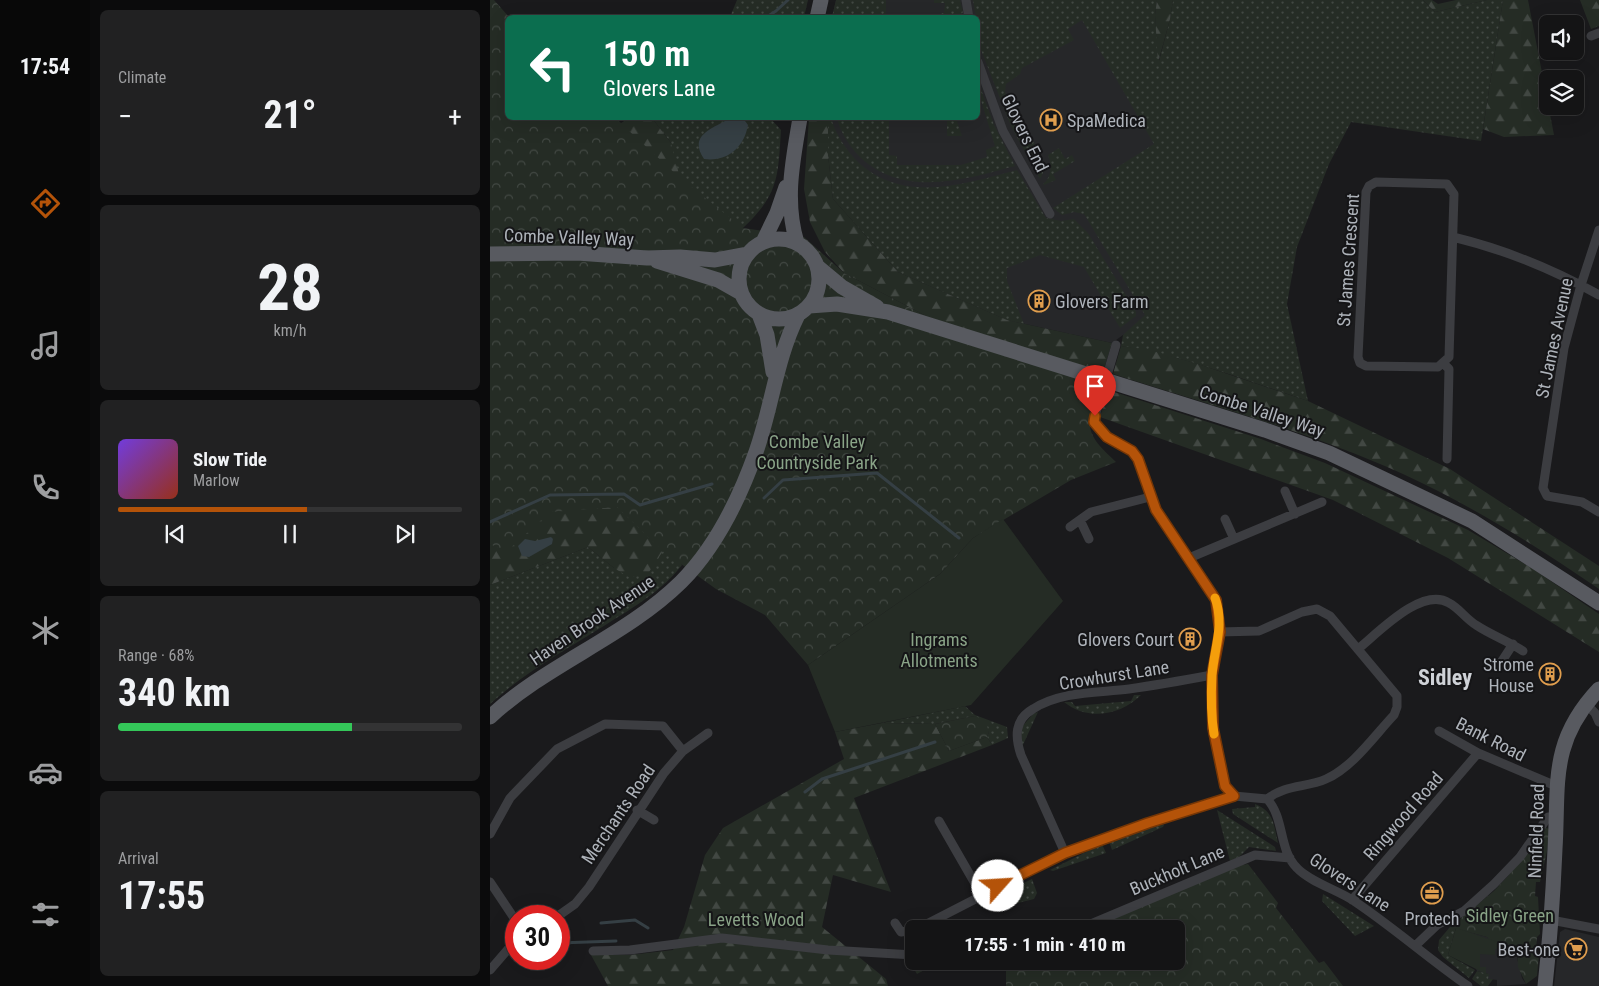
<!DOCTYPE html>
<html lang="en">
<head>
<meta charset="utf-8">
<style>
	body { margin:0; font-family:"Roboto Condensed",sans-serif; background:#212122; color:#f1f3f6; height:100vh; display:flex; flex-direction:column; font-size:19px; white-space:nowrap }
	* { box-sizing:border-box; margin:0 }
	p { font-size:16px; color:#9d9ea0 }
	.icon { flex:none; width:28px; height:28px; fill:none; stroke:currentColor; stroke-width:2; stroke-linecap:round; stroke-linejoin:round }
	.map { position:relative; flex:1; overflow:hidden }
	.panel { display:flex; flex-direction:column; gap:10px; padding:10px; background:#0b0b0c; width:400px }
	.panel>* { flex:none }
	.top-card { position:absolute; left:15px; top:15px; width:475px; height:105px; border-radius:8px; box-shadow:0 5px 20px #0002,0 0 0 1px #333334; background:#0b6e4f; color:#fff; overflow:hidden }
	.buttons { position:absolute; left:1049px; top:15px; display:grid; gap:10px }
	.buttons a { display:grid; place-items:center; width:45px; height:45px; border-radius:8px; background:#141415; box-shadow:0 5px 20px #0002,0 0 0 1px #333334; font-size:25px }
	.speed { position:absolute; left:15px; top:905px; display:flex; gap:10px; font-size:25px; font-weight:700; text-align:center }
	.speed>* { display:grid; place-content:center; width:65px; height:65px; border-radius:50%; background:#141415; box-shadow:0 5px 20px #0002,0 0 0 1px #333334; line-height:1 }
	.speed .limit { border:8px solid #d22; background:#fff; color:#111 }
	.pin { position:absolute; display:grid; place-items:center; width:42px; height:42px; color:#fff; margin:-51px -21px; border-radius:50% 50% 50% 0; rotate:-45deg; box-shadow:0 0 5px #0007 }
	.pin .icon { rotate:45deg }
	.me { position:absolute; width:55px; margin:-28px; rotate:64deg; stroke-linejoin:round; filter:drop-shadow(0 0 4px #0008) }
	.turn { display:flex; align-items:center; gap:18px; height:105px; padding:0 15px; font-size:22px }
	.turn .icon { width:65px; height:65px; stroke-width:2.5 }
	.turn b { display:block; font-size:35px; line-height:42px }
	.big { font-size:38px; font-weight:700; line-height:1.1 }
	.panel .widget { flex:1; display:flex; flex-direction:column; justify-content:center; gap:8px; min-width:0; padding:0 18px; border-radius:8px; background:#212122 }
	.panel .dial { align-items:center; gap:0 }
	.dial b { font-size:65px; line-height:1 }
	.song { display:flex; align-items:center; gap:15px }
	.cover { width:60px; height:60px; border-radius:8px; background:linear-gradient(135deg,hsl(260 70% 55%),hsl(10 70% 35%)) }
	.played { height:5px; border-radius:2px; background:linear-gradient(90deg,#b45309 55%,#333334 55%) }
	.keys { display:flex; justify-content:space-around; direction:ltr }
	.heat { display:flex; justify-content:space-between; align-items:center; font-size:28px; direction:ltr }
	.charge { height:8px; border-radius:4px; background:linear-gradient(90deg,#34c759 68%,#333334 0) }
	.trip { position:absolute; left:415px; top:920px; width:280px; height:50px; border-radius:8px; background:#141415; box-shadow:0 5px 20px #0002,0 0 0 1px #333334; font-weight:700; line-height:50px; text-align:center }
	main { display:flex; flex:1; min-height:0 }
	.tab-bar { display:flex; flex-direction:column; width:90px; justify-content:space-around; align-items:center; background:#080808; color:#9d9ea0 }
	.tab-bar .icon { width:35px; height:35px }
	.tab-bar .active { color:#b45309 }
	.tab-bar b { font-size:22px; color:#f1f3f6 }
	.map>svg:first-child { display:block }
	.built { fill:#262729 }
	.grass { fill:url(#grass-dots) }
	.forest { fill:url(#forest-firs) }
	.park { fill:url(#park-crowns) }
	.garden { fill:#252c25 }
	.water { fill:#353f44 }
	.lines { fill:none; stroke-linecap:round; stroke-linejoin:round }
	.stream { stroke:#353f44; stroke-width:3 }
	.minor { stroke:#3c3d41; stroke-width:9 }
	.primary { stroke:#585a60; stroke-width:15 }
	.minor-bridge { stroke:#3c3d41; stroke-width:9 }
	.route-casing { stroke:#753606; stroke-width:12 }
	.route { stroke:#b45309; stroke-width:9 }
	.slow { stroke:#f59e0b; stroke-width:9 }
	.labels { text-anchor:middle; dominant-baseline:central; stroke-width:4; stroke-linejoin:round; paint-order:stroke }
	.poi-label { font-size:18px; fill:#aeb3ba; stroke:#151517; text-anchor:end }
	.street-label { font-size:18px; fill:#aeb3ba; stroke:#151517 }
	.park-label { font-size:18px; fill:#89a387; stroke:#151517 }
	.district-label { font-size:22px; font-weight:bold; fill:#cfd2d7; stroke:#151517 }
</style>
</head>
<body>
<main>
<nav class="tab-bar">
<b>17:54</b>
<svg class="icon active" aria-label="directions" viewBox="0 0 24 24"><path d="M12 3l9 9-9 9-9-9zM9 14v-3h6M13 9l2 2-2 2"/></svg>
<svg class="icon" aria-label="music" viewBox="0 0 24 24"><path d="M9 18V5l10-2v13"/><circle cx="6" cy="18" r="3"/><circle cx="16" cy="16" r="3"/></svg>
<svg class="icon" aria-label="phone" viewBox="0 0 24 24"><path d="M5 4h4l2 5-3 2q2 4 5 5l2-3 5 2v4C11 20 4 13 5 4z"/></svg>
<svg class="icon" aria-label="climate" viewBox="0 0 24 24"><path d="M12 3v18M4 7l16 10M4 17L20 7"/></svg>
<svg class="icon" aria-label="car" viewBox="0 0 24 24"><path d="M5 17H2v-5l4-1 3-4h7l3 4 3 1v5h-3M9 17h6M6 11h13"/><circle cx="7" cy="17" r="2"/><circle cx="17" cy="17" r="2"/></svg>
<svg class="icon" aria-label="filters" viewBox="0 0 24 24"><path d="M4 7h16M4 17h16"/><circle cx="9" cy="7" r="2"/><circle cx="15" cy="17" r="2"/></svg>
</nav>
<section class="panel">
<div class="widget"><p>Climate</p>
<div class="heat"><a>−</a><b class="big">21°</b><a>+</a></div>
</div>
<div class="widget dial"><b>28</b><p>km/h</p></div>
<div class="widget">
<div class="song"><i class="cover"></i><div><b>Slow Tide</b><p>Marlow</p></div></div>
<div class="played"></div>
<div class="keys"><svg class="icon" aria-label="previous" viewBox="0 0 24 24"><path d="M18 5L8 12l10 7zM5 5v14"/></svg><svg class="icon" aria-label="pause" viewBox="0 0 24 24"><path d="M8 5v14M16 5v14"/></svg><svg class="icon" aria-label="next" viewBox="0 0 24 24"><path d="M6 5l10 7-10 7zM19 5v14"/></svg></div>
</div>
<div class="widget"><p>Range · 68%</p><b class="big">340 km</b><div class="charge"></div></div>
<div class="widget"><p>Arrival</p><b class="big">17:55</b></div>
</section>
<div class="map">
<svg width="1109" height="986" viewBox="0 0 1109 986">
	<defs>
		<pattern id="grass-dots" width="8" height="8" patternUnits="userSpaceOnUse" patternTransform="scale(1.25)"><rect width="8" height="8" fill="#252c25"/><path d="M2 2h.1M6 6h.1" fill="none" stroke="#424843" stroke-width="1.8" stroke-linecap="round"/></pattern>
		<pattern id="forest-firs" width="22" height="20" patternUnits="userSpaceOnUse" patternTransform="scale(1.25)"><rect width="22" height="20" fill="#252c25"/><path d="M5 1l3.5 6h-7zM16 11l3.5 6h-7z" fill="#424843"/></pattern>
		<pattern id="park-crowns" width="20" height="18" patternUnits="userSpaceOnUse" patternTransform="scale(1.25)"><rect width="20" height="18" fill="#252c25"/><path d="M2 6a3 3 0 1 1 6 0M12 15a3 3 0 1 1 6 0" fill="none" stroke="#424843"/></pattern>
	</defs>
	<rect width="100%" height="100%" fill="#1a1a1c"/>
	<path class="built" d="M346,0H603L671,154L706,313L633,335L622,343L517,320L408,272L338,118H488V18L342,17Z
		M966,928L1027,946V958L1032,978L1036,984L1007,986V980L998,979V974L987,971Z
		M1075,929L1109,937V986H1064L1070,932Z"/>
	<path class="grass" d="M247,0H318L314,17H240Z
		M346,0H396V17H342Z
		M444,0H470L473,12L469,17H451V13H454L455,3H444Z
		M483,0H667L665,15L669,61L680,19L683,0H933L945,12L997,0H1013L991,141L861,122L839,164L807,247L797,304L818,401C757,381 695,356 631,346L633,335L655,315L594,214L584,212L572,215L563,208L664,144L592,20L578,29L584,40L532,68L530,74L516,84L515,92L552,157C554,165 555,172 550,179L521,126L491,50Z
		M488,81L504,125L525,166C474,180 413,198 370,157C360,147 350,132 347,118H399V155L407,156V165H471L497,157L496,150L505,146L488,91Z
		M162,118H280L291,130C288,177 289,194 253,228L0,206L181,143Z
		M338,118H341C346,135 356,150 369,163C415,204 474,184 527,170L556,218L571,221L584,219L598,233L646,312V316L630,328L594,267L550,255L517,268V281L534,324L517,320L408,272L343,199L338,155Z
		M457,118H466L472,136H457Z
		M569,148L575,159L582,155L585,161L563,174L566,180L554,185L553,184C562,177 562,165 558,155Z
		M129,477L192,565C173,590 144,607 117,624C77,649 35,672 0,704V585L98,547L124,568L127,507L16,552L0,544V503Z
		M644,695H651C630,716 597,721 574,702H582L585,706L641,701Z
		M475,706L485,715L517,727L518,738L502,745L497,737L499,732L485,716L445,724L392,723Z
		M548,712L532,747L530,729L543,714Z
		M765,804C784,811 784,826 788,843L743,814L742,809L765,807Z
		M727,810L785,847L786,851L759,847L749,857L740,861Z
		M672,823L674,825L673,827L622,850L619,841Z
		M612,844L616,853L563,871L560,870Z
		M542,879L547,893L544,899L500,910L490,906V904Z
		M833,894L884,926L865,936L832,901Z
		M960,927L966,928L958,955L985,970L979,978L953,957L948,950L949,940Z
		M431,961H450L427,974L424,969Z
		M987,971L999,974L998,979H1003L998,986H991L982,979Z"/>
	<path class="forest" d="M667,0H683L680,19L668,63L665,15Z
		M933,0H942L948,4L966,0H997L945,12Z
		M1013,0H1038L1064,135L1014,137L993,129Z
		M1090,0H1109V26L1101,29Z
		M125,118L131,123L140,118H162L181,143L190,178L145,192Z
		M319,118H338V155L343,199L408,272L517,320L622,343L613,372L442,319L354,273L335,252L320,222L314,189Z
		M631,346L660,350L708,364L818,401L960,469L1109,566V589C1047,546 982,506 913,474C820,432 720,405 623,374Z
		M618,390L771,439L835,463L978,530L1043,569L1109,614V652L958,558L843,500L610,417Z
		M127,507L173,551L157,575L139,577L124,568L98,547L0,585V544L16,551L60,512Z
		M392,723L445,724L459,751L497,737L502,745L364,798L401,892L343,875L332,927L396,979L398,986H118L101,955H140L183,950L194,927L215,855L233,828L354,759L345,732Z"/>
	<path class="park" d="M0,0H4L19,17L18,118H125L190,178L253,228L314,237L354,273L442,319L613,372C608,390 593,417 603,436C608,446 618,454 626,462L581,480L483,538L450,574L318,665L275,615L226,589L173,551L127,507L60,512L16,552L0,544Z
		M485,716L495,720L499,732L497,737L459,751L445,724Z
		M1055,827L1059,829L1057,851L1050,882H1046L1045,896L1048,897L1050,934L1047,937L1046,950L1049,954L1047,976L1036,984L1028,967L1027,946L1001,941L997,937L960,927L1004,891L1018,876Z
		M758,864L788,903L786,908L829,963L834,961L853,986H516V961H686V929H598L747,866Z"/>
	<path class="garden" d="M513,519L573,601L481,705L345,732L318,665L450,574L483,538Z
		M966,928C984,933 1000,941 1018,944V950L1005,949V955L990,954V967H996V974L958,955Z"/>
	<path class="water" d="M240,118C249,117 253,117 258,125C254,148 237,162 214,159C197,134 225,128 240,118Z
		M61,537L63,539L62,544L39,557L32,556L28,546L35,539L45,541Z"/>
	<g class="lines">
		<path class="stream" d="M275,18L286,11L298,0
			M274,498L293,480L387,473L469,538
			M0,522L60,495L134,494L150,505L222,484
			M315,792L332,779L445,742
			M111,923L145,920L158,928
			M69,943L126,941"/>
		<path class="minor" d="M476,0L479,18
			M1101,36L1109,33
			M488,62L513,131L560,214
			M886,182L957,184L964,194L959,357L948,367L876,366L870,363L868,357L876,192L879,186Z
			M1109,230L1091,285L1074,348L1053,488L1057,496L1092,502L1109,512
			M963,237C1013,249 1064,270 1109,295
			M954,364L959,369L957,459
			M605,416L604,422L617,437L642,451L648,459L666,510L726,600L729,632L722,675L723,728L735,786L744,796L777,799C795,818 788,849 807,868C820,882 848,890 864,901C903,927 939,959 978,986
			M795,491L805,514
			M735,519L744,539
			M590,520L599,539
			M580,527L601,512L660,497
			M699,558L832,502
			M729,632L769,631L812,612L827,609L840,616L907,696V707L904,715C884,736 863,767 836,779C816,788 797,784 777,799
			M868,649C888,633 932,586 959,603C969,608 976,619 986,625C1001,635 1018,641 1033,651
			M1010,664L1023,644
			M1096,704L1105,713L1109,722
			M949,731L988,753L1066,786
			M147,810L164,820
			M449,821L491,894
			M0,834L20,798L67,749L115,724L173,726L193,751
			M575,853L531,755C525,737 524,720 543,709C571,691 608,693 639,689C667,685 695,680 722,675
			M0,882L26,921
			M862,900L988,753
			M68,916L85,904L99,887L174,773L193,751L218,733
			M1061,920L1109,929
			M405,923L411,932L424,930
			M427,929L575,853L658,823L744,796
			M589,929L765,855L800,858
			M925,946L947,925L974,911L1004,884L1030,857L1058,817H1066
			M103,951L140,950L232,938L338,950L424,955
			M0,970L26,940"/>
		<path class="primary" d="M327,18L331,0
			M249 279a40 40 0 1 1 80 0a40 40 0 1 1-80 0Z
			M273,242L287,213L296,187
			M307,243C294,200 303,160 310,118
			M0,254L87,253L157,258L190,257L225,260L257,254
			M167,261L228,280L251,293
			M328,267L352,287L387,307
			M319,306L347,304L398,312L775,430L839,453L982,521L1109,603
			M269,314L277,335L283,372
			M0,717C57,664 135,637 191,582C225,548 250,497 266,452C282,407 286,359 308,315
			M1055,986C1060,940 1063,895 1065,849C1069,783 1059,742 1109,689"/>
		<path class="minor-bridge" d="M605,416L626,345"/>
	</g>
	<g class="lines">
		<g class="route-casing">
			<path id="route" d="M508,886L575,853L658,823L744,796L735,786L723,728L722,675L730,632L726,600L666,510L648,459L642,451L617,437L604,422L605,416"/>
		</g>
		<use href="#route" class="route"/>
		<path class="slow" d="M724,734C721,716 721,693 722,675C724,649 735,624 725,598"/>
	</g>
	<defs>
		<g id="hospital-ring" transform="scale(1.125)"><circle r="9.5" fill="#151517" stroke="#e09e4e" stroke-width="1.5"/><path d="M-5-5h3v3.5h4V-5h3V5h-3V1.5h-4V5h-3Z" fill="#e09e4e"/></g>
		<g id="building-ring" transform="scale(1.125)"><circle r="9.5" fill="#151517" stroke="#e09e4e" stroke-width="1.5"/><path d="M-4-6H4V6H1V3H-1V6H-4ZM-2.5-4.3h1.7v1.8h-1.7ZM.8-4.3h1.7v1.8H.8ZM-2.5-1h1.7V.8h-1.7ZM.8-1h1.7V.8H.8Z" fill="#e09e4e"/></g>
		<g id="office-ring" transform="scale(1.125)"><circle r="9.5" fill="#151517" stroke="#e09e4e" stroke-width="1.5"/><path d="M-6-3h4V-5.5h4V-3h4V5H-6ZM-1-4.5V-3h2v-1.5ZM-6 0V1H6V0Z" fill="#e09e4e"/></g>
		<g id="supermarket-ring" transform="scale(1.125)"><circle r="9.5" fill="#151517" stroke="#e09e4e" stroke-width="1.5"/><path d="M-6-5.5h2.5l.6 2H6L4.5 2H-2.5L-4.4-4H-6ZM-1.5 3.2a1.3 1.3 0 1 0 .1 0ZM3 3.2a1.3 1.3 0 1 0 .1 0Z" fill="#e09e4e"/></g>
	</defs>
	<g fill-rule="evenodd">
		<use href="#hospital-ring" x="561" y="120"/>
		<use href="#building-ring" x="549" y="301"/>
		<use href="#building-ring" x="700" y="639"/>
		<use href="#building-ring" x="1060" y="674"/>
		<use href="#office-ring" x="942" y="893"/>
		<use href="#supermarket-ring" x="1086" y="949"/>
	</g>
	<g class="labels">
		<g class="poi-label">
			<text x="577" y="120" text-anchor="start">SpaMedica</text>
			<text x="565" y="301" text-anchor="start">Glovers Farm</text>
			<text x="684" y="639">Glovers Court</text>
			<text x="1044" y="664">Strome<tspan x="1044" dy="21">House</tspan></text>
			<text x="942" y="918" text-anchor="middle">Protech</text>
			<text x="1070" y="949">Best-one</text>
		</g>
		<g class="street-label">
			<text transform="translate(535 133) rotate(64)">Glovers End</text>
			<text transform="translate(79 237) rotate(2)">Combe Valley Way</text>
			<text transform="translate(858 260) rotate(-86)">St James Crescent</text>
			<text transform="translate(1064 338) rotate(-78)">St James Avenue</text>
			<text transform="translate(772 411) rotate(18)">Combe Valley Way</text>
			<text transform="translate(102 620) rotate(-34)">Haven Brook Avenue</text>
			<text transform="translate(624 675) rotate(-9)">Crowhurst Lane</text>
			<text transform="translate(1001 739) rotate(27)">Bank Road</text>
			<text transform="translate(128 814) rotate(-56)">Merchants Road</text>
			<text transform="translate(913 816) rotate(-49)">Ringwood Road</text>
			<text transform="translate(1046 831) rotate(-88)">Ninfield Road</text>
			<text transform="translate(687 870) rotate(-23)">Buckholt Lane</text>
			<text transform="translate(860 882) rotate(33)">Glovers Lane</text>
		</g>
		<g class="park-label">
			<text x="327" y="441">Combe Valley<tspan x="327" dy="21">Countryside Park</tspan></text>
			<text x="449" y="639">Ingrams<tspan x="449" dy="21">Allotments</tspan></text>
			<text x="1020" y="915">Sidley Green</text>
			<text x="266" y="919">Levetts Wood</text>
		</g>
		<g class="district-label">
			<text x="955" y="677">Sidley</text>
		</g>
	</g>
</svg>
<div class="buttons">
<a><svg class="icon" aria-label="sound" viewBox="0 0 24 24"><path d="M4 9h4l5-4v14l-5-4H4zM17 9q2 3 0 6"/></svg></a>
<a><svg class="icon" aria-label="layers" viewBox="0 0 24 24"><path d="M12 4l9 5-9 5-9-5zM3 14l9 5 9-5"/></svg></a>
</div>
<div class="speed"><div class="limit">30</div></div>
<div class="pin" style="left:605px;top:416px;background:#d93025"><svg class="icon" aria-label="arrive" viewBox="0 0 24 24"><path d="M6 21V4h12l-3 4 3 4H6"/></svg></div>
<svg class="me" style="left:508px;top:886px" viewBox="-20 -20 40 40"><circle r="19" fill="#fff"/><path d="M0-13L10 11 0 6-10 11z" fill="#b45309"/></svg>
<div class="trip">17:55 · 1 min · 410 m</div>
<div class="top-card">
<div class="turn"><svg class="icon" aria-label="left" viewBox="0 0 24 24"><path d="M17 20v-9H6M10 6l-5 5 5 5"/></svg><div><b>150 m</b>Glovers Lane</div></div>
</div>
</div>
</main>
</body>
</html>
